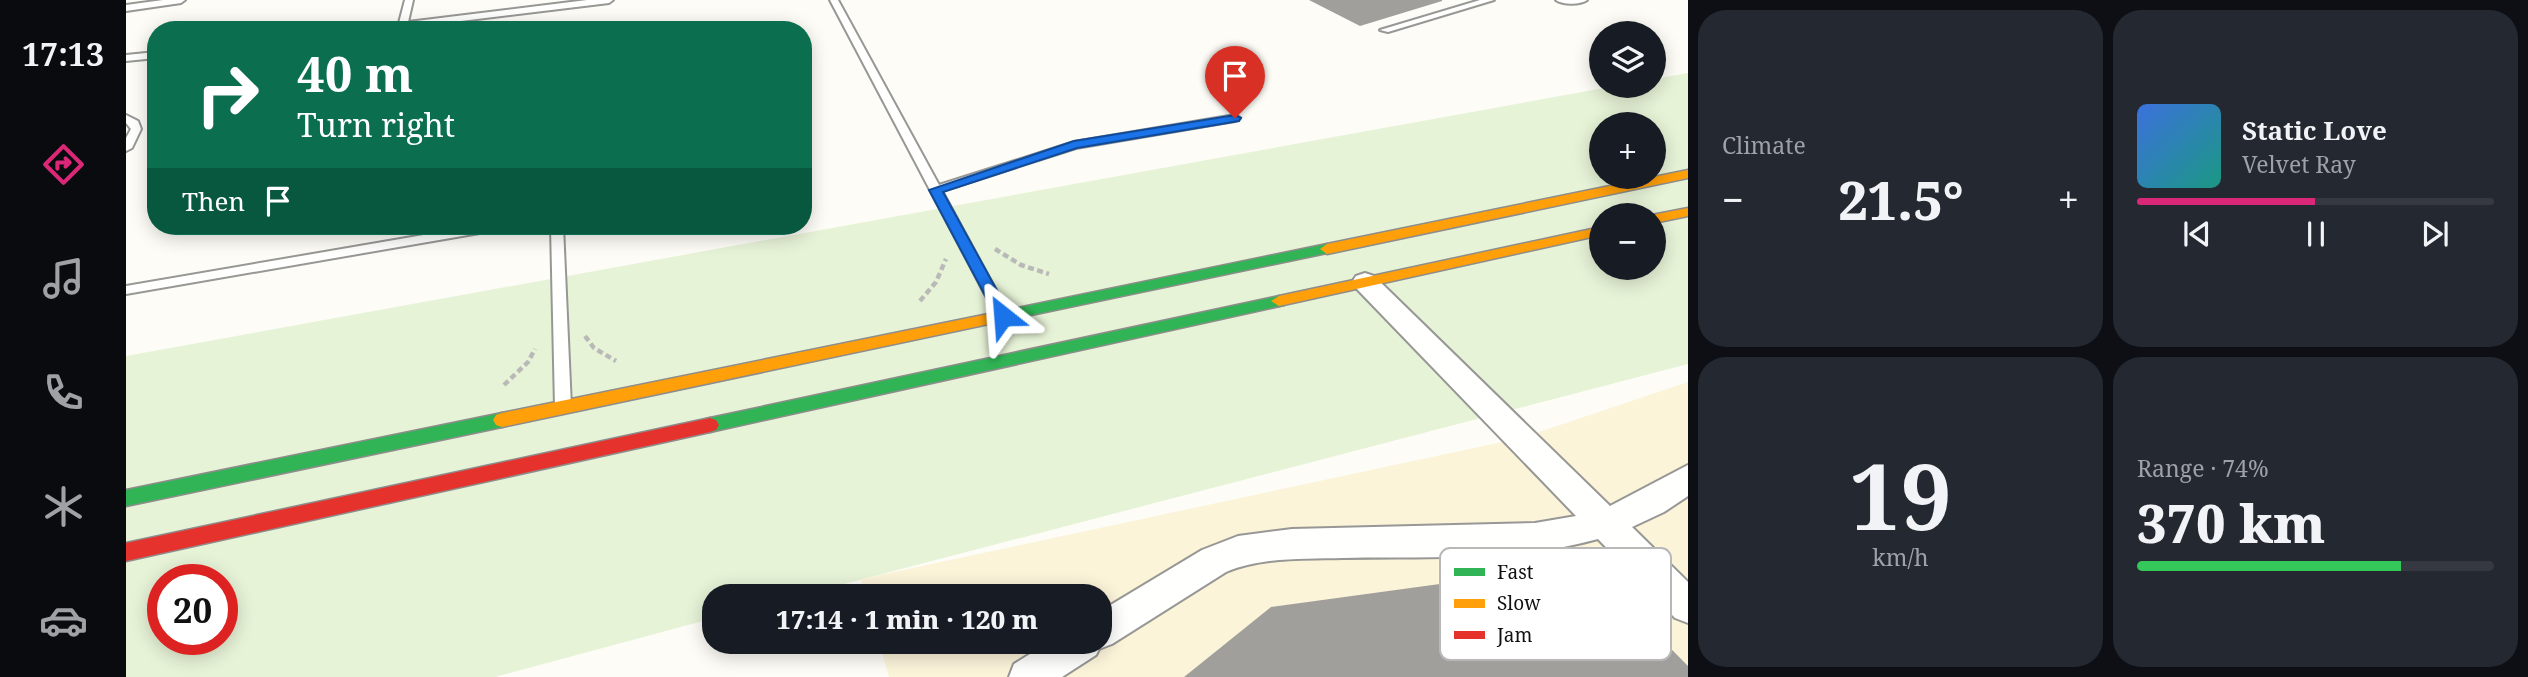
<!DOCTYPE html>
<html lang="en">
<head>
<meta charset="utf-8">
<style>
	body { margin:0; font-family:"Noto Serif",serif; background:#242831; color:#f1f3f6; height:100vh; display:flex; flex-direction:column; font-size:26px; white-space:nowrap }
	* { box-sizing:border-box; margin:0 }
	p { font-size:23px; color:#9ea1a6 }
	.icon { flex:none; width:38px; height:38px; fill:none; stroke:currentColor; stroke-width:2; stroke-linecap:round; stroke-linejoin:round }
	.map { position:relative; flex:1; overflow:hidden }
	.sheet { display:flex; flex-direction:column; gap:10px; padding:10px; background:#0d0f14; width:840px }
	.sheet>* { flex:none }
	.banner { position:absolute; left:21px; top:21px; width:665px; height:214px; border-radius:28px; box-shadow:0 4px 18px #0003; background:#0b6e4f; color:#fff; overflow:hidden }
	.controls { position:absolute; left:1463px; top:21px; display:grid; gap:14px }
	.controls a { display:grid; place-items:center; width:77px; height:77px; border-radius:50%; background:#171b24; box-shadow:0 4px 18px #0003; font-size:35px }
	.speed { position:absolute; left:21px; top:564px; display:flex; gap:14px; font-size:35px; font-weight:700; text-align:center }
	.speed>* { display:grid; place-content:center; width:91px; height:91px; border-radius:50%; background:#171b24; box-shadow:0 4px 18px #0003; line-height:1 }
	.speed .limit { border:10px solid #d22; background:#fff; color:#111 }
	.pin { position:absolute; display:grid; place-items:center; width:60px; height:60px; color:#fff; margin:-72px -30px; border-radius:50% 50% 50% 0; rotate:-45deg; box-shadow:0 0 7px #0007 }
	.pin .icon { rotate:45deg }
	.me { position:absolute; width:77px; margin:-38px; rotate:332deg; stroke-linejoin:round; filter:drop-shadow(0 0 5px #0008) }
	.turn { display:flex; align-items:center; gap:24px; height:147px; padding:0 35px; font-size:32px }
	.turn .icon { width:91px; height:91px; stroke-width:2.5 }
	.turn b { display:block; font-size:49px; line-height:60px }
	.then { display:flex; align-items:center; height:66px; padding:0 35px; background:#0003; gap:14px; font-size:26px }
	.big { font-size:52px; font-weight:800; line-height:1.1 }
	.sheet .widget { flex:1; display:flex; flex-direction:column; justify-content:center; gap:10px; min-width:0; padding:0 24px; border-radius:28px; background:#242831 }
	.sheet .dial { align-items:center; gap:0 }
	.dial b { font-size:91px; line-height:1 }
	.song { display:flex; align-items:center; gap:21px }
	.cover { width:84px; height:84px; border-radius:10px; background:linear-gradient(135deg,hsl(220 70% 55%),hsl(170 70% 35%)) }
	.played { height:7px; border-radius:4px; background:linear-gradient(90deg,#db2777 50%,#363941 50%) }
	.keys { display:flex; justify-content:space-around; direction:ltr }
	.heat { display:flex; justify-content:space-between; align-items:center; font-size:38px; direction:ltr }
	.charge { height:10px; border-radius:5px; background:linear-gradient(90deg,#34c759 74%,#363941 0) }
	.sheet .tiles { flex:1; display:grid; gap:10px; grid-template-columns:repeat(2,1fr) }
	.trip { position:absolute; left:576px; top:584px; width:410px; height:70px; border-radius:28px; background:#171b24; box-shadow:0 4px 18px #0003; font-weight:800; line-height:70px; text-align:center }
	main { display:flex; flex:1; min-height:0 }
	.menu { display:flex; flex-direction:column; width:126px; justify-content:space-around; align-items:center; background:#090b0e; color:#9ea1a6 }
	.menu .icon { width:49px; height:49px }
	.menu .selected { color:#db2777 }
	.menu b { font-size:32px; color:#f1f3f6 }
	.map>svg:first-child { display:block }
	.green { fill:#e7f3d7; fill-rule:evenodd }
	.sand { fill:#fcf4d9 }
	.building { fill:#a19f9c }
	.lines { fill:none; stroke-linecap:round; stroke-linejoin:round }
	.lane-casing { stroke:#979795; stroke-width:4 }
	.street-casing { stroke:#979795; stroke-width:4 }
	.fast-casing { stroke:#8e8d8b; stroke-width:3 }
	.slow-casing { stroke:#8e8d8b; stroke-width:3 }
	.jam-casing { stroke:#8e8d8b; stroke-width:3 }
	.path { stroke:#b9b9b8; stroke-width:4.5; stroke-dasharray:6 3.5; stroke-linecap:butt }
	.lane { fill:#fffffe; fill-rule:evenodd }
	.street { fill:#fffffe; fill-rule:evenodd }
	.fast { fill:#30b455; fill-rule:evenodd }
	.slow { fill:#ff9f0a; fill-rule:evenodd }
	.jam { fill:#e5322d; fill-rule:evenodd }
	.route { fill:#1a73e8; stroke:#114b97; stroke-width:2 }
	.key { fill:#fff; stroke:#b8b8b8; stroke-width:2 }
	.key-label { font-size:19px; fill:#111 }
</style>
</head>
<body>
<main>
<nav class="menu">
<b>17:13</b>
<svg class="icon selected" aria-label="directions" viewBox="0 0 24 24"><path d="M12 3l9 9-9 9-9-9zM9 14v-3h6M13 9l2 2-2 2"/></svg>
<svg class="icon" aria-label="music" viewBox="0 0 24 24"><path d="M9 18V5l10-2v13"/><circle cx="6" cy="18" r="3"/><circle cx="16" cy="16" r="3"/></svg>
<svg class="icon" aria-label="phone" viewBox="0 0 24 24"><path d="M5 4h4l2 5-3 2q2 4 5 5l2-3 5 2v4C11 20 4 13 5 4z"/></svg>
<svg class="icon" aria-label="climate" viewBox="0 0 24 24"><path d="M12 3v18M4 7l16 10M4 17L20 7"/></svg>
<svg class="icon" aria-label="car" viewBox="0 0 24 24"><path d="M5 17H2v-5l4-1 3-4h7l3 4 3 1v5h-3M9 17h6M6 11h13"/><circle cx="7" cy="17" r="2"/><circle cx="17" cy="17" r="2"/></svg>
</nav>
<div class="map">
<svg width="1562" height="677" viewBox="0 0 1562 677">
	<rect width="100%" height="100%" fill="#fdfcf7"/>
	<path class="green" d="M1562,73V364L668,597H588V618L369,677H0V356L1489,86H1528V79ZM1475,124H1528V177H1475ZM1475,215H1528V268H1475ZM37,579H96V639H37Z"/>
	<path class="sand" d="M1562,382V677H763L753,642H973V597H740L735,579L1395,438Z"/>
	<path class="building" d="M1183,0H1316V1L1234,26Z
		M1461,564L1562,666V677H1058L1145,607Z"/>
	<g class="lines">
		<g class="lane-casing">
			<path id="lane" d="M37,0H59L55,3L0,11V5Z
				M279,0H287L282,22L461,0H487L483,3L261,30H232L273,23Z
				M704,0H712L813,185L948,142L1109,115L1114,118L1109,121L950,148L816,191L884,316L882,319H872Z
				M1354,0H1368L1262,32L1254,30Z
				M1430,0H1461C1454,5 1437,5 1430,0Z
				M30,52V58L0,61V55Z
				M0,115L12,121L15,129L6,148L0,151V138L5,129L0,123Z
				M350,226H377L371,230L0,294V286Z
				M425,226H437L445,407L442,411H432L429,407Z"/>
		</g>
		<g class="street-casing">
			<path id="street" d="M1239,273L1248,276L1484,506L1562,465V496L1538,512L1506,527L1562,582V623L1549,618L1472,539C1390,562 1301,556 1217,558C1179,559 1136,557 1100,572L986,644L973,649L970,655L936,677H883L888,664L923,642H973V612L1076,550L1112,536L1166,529L1409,523L1450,516L1230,288L1226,282L1230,276Z"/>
		</g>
		<g class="fast-casing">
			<path id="fast" d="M1201,244L1208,249L1206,252L877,321L869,316L877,311Z
				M1153,296L1161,301L1158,305L584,432L578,430L575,425L578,420L584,418Z
				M376,413L382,415L385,420L382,425L376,427L0,506V490Z"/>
		</g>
		<g class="slow-casing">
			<path id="slow" d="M1562,170V178L1201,254L1194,249L1201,244Z
				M1562,208V216L1528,223L1526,215Z
				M1475,227V235L1153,306L1145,301L1153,296Z
				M877,311L882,312L885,316L882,320L376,427L370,425L367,420L370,415L376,413Z"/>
		</g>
		<g class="jam-casing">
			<path id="jam" d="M584,418L590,420L593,425L590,430L584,432L0,561V543Z"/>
		</g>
		<path class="path" d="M869,249L895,265L923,274
			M794,301L810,282L820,259
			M459,336L468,348L490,361
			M378,385L402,362L409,349"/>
		<use href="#lane" class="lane"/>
		<use href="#street" class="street"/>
		<use href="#fast" class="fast"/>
		<use href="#slow" class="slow"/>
		<use href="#jam" class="jam"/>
	</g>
	<path class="route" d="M1109,115L1115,118L1113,121L951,148L817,192L885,316L877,321L870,316L803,190L948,141Z"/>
	<rect x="1314" y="548" width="231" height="112" rx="10" class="key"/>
	<rect x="1328" y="568" width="31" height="8" fill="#30b455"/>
	<rect x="1328" y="599" width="31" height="9" fill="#ff9f0a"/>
	<rect x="1328" y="631" width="31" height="8" fill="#e5322d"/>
	<g class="key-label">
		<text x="1371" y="579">Fast</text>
		<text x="1371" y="610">Slow</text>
		<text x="1371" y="642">Jam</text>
	</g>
</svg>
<div class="controls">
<a><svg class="icon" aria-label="layers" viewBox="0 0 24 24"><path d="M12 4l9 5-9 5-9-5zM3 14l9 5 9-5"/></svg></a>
<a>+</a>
<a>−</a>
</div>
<div class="speed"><div class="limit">20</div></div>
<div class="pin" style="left:1109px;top:118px;background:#d93025"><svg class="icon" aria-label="arrive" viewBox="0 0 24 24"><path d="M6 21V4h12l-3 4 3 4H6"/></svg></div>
<svg class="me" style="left:877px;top:316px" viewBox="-20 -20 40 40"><path d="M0-17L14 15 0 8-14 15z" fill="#1a73e8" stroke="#fff" stroke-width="4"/></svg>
<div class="trip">17:14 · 1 min · 120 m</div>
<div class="banner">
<div class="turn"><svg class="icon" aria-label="right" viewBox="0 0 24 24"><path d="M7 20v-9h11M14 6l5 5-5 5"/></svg><div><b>40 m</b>Turn right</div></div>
<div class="then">Then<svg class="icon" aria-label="arrive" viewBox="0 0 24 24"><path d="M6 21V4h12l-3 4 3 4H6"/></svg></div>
</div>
</div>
<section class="sheet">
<div class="tiles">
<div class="widget"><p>Climate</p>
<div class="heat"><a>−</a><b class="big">21.5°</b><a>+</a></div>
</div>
<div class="widget">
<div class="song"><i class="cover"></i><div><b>Static Love</b><p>Velvet Ray</p></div></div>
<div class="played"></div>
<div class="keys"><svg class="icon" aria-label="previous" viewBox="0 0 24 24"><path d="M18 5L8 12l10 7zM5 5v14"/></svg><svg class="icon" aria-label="pause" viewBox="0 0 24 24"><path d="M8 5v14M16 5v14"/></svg><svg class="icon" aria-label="next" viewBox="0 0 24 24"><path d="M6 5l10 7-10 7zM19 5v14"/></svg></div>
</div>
<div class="widget dial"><b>19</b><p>km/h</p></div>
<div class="widget"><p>Range · 74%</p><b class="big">370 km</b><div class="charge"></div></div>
</div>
</section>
</main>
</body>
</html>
